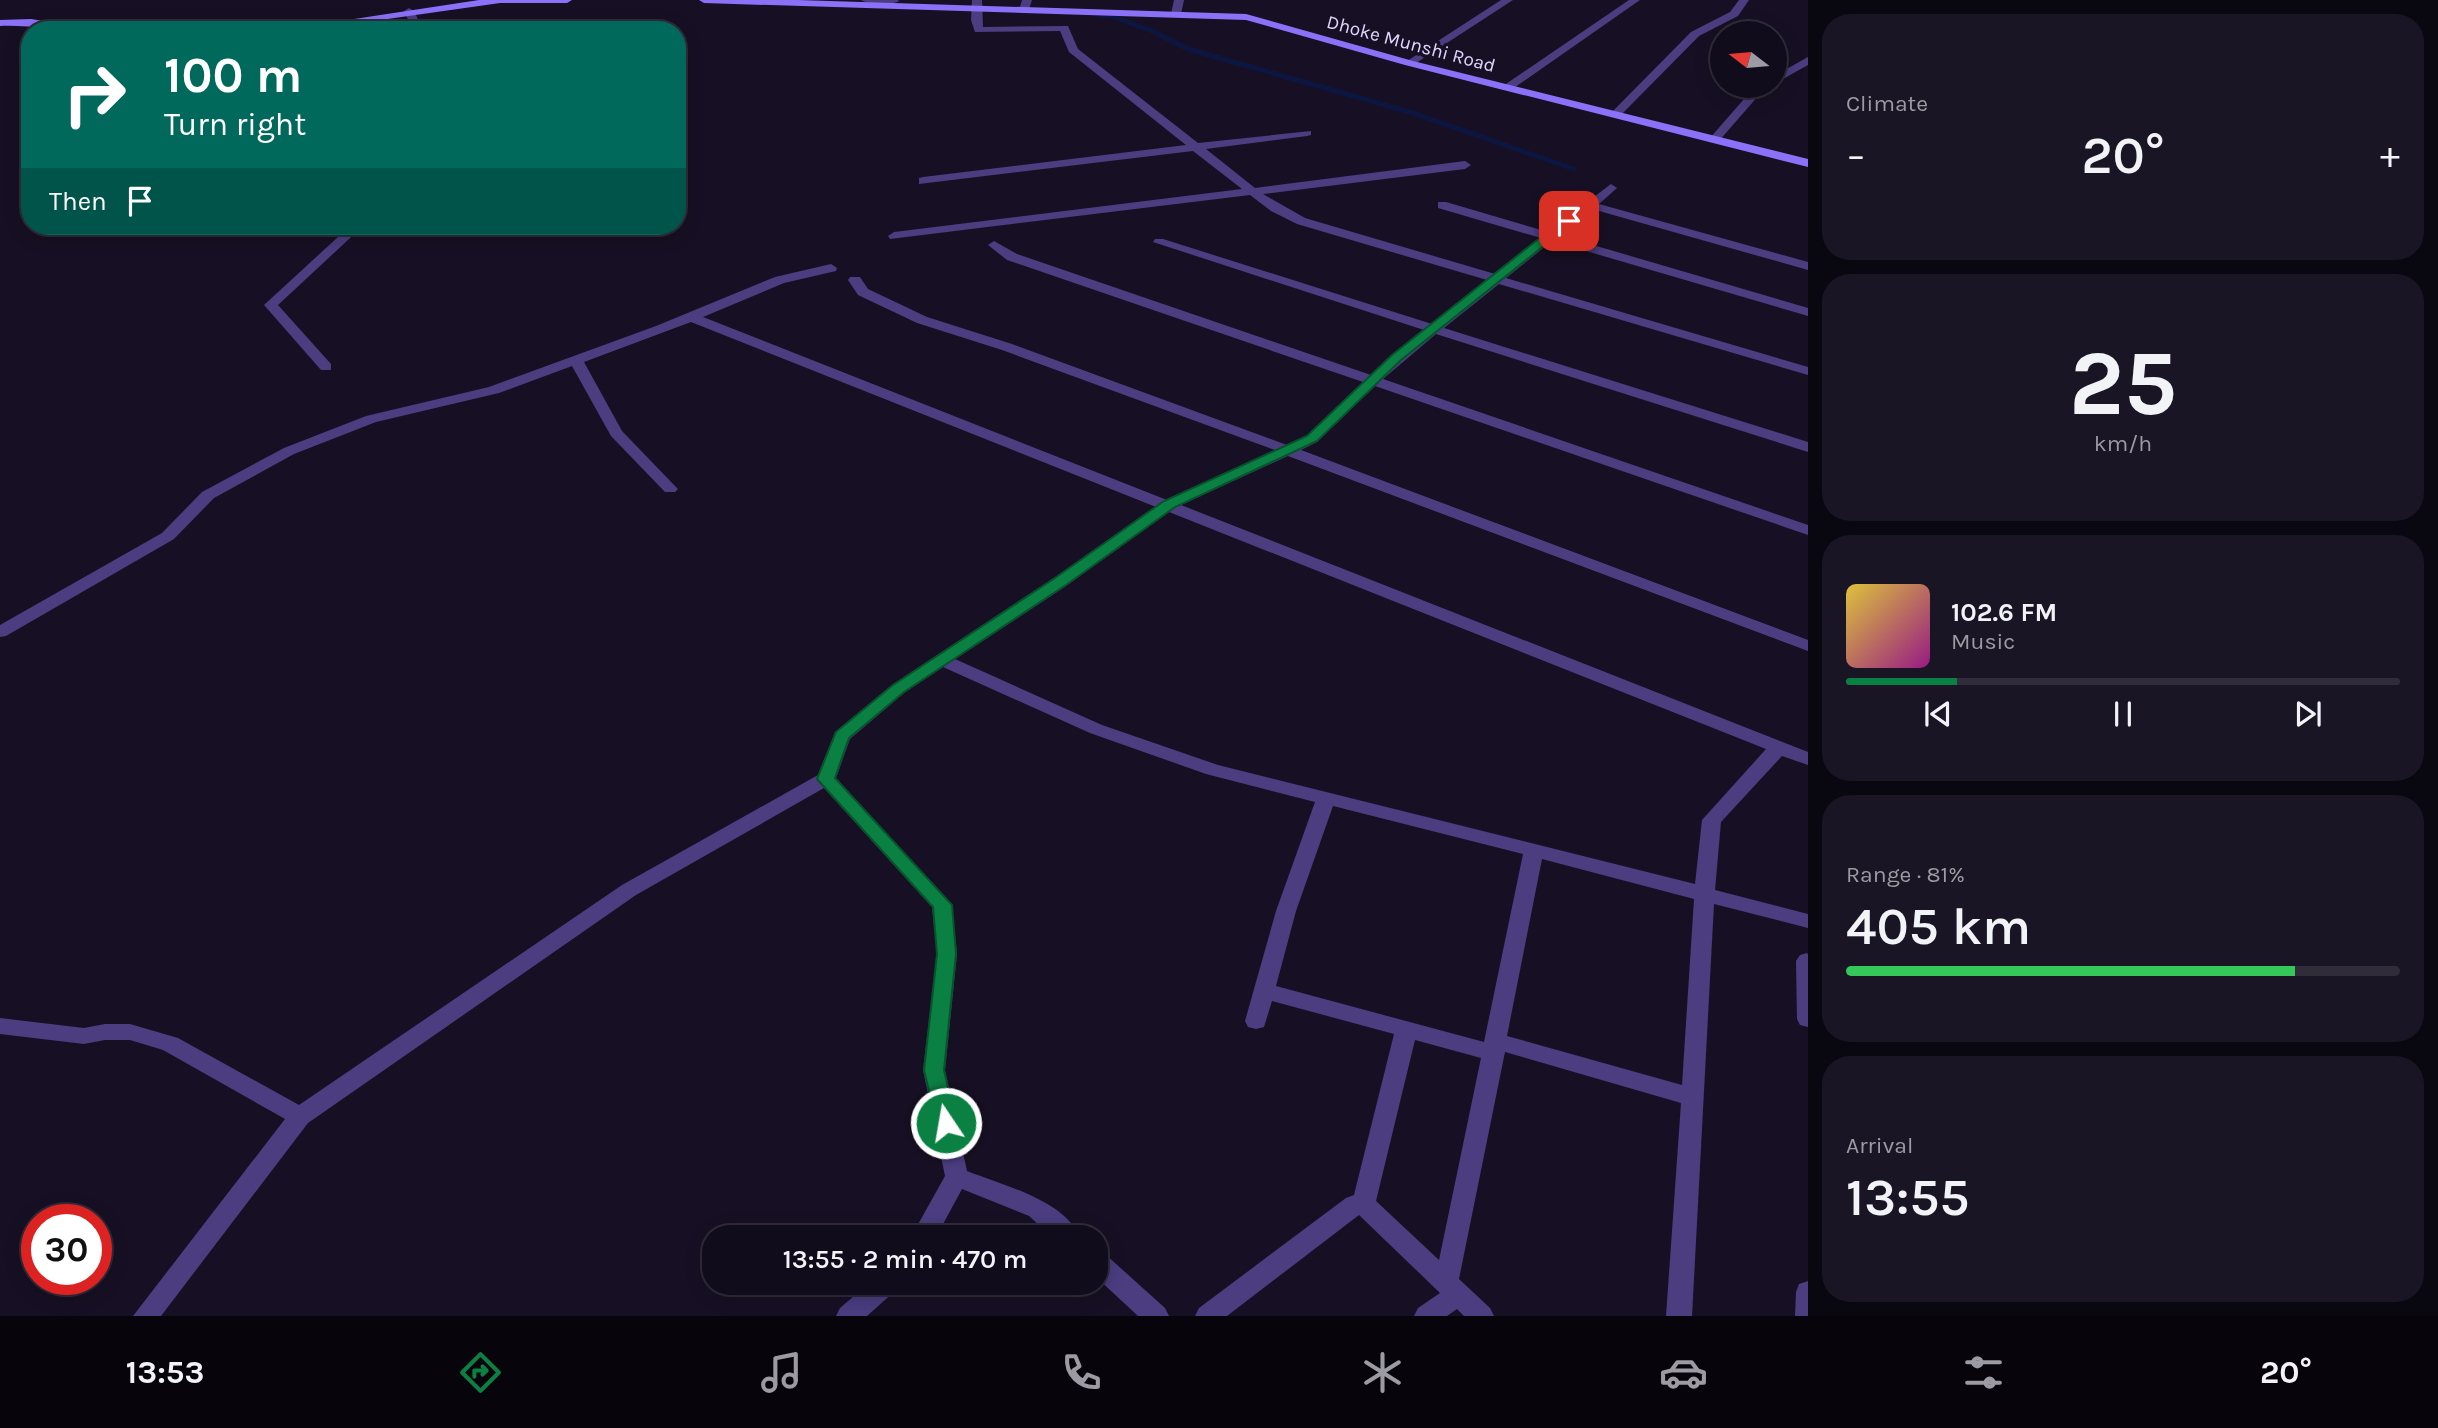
<!DOCTYPE html>
<html lang="en">
<head>
<meta charset="utf-8">
<style>
	body { margin:0; font-family:Karla,sans-serif; background:#1a1524; color:#f1f3f6; height:100vh; display:flex; flex-direction:column; font-size:26px; white-space:nowrap }
	* { box-sizing:border-box; margin:0 }
	p { font-size:23px; color:#9c9ba3 }
	.icon { flex:none; width:38px; height:38px; fill:none; stroke:currentColor; stroke-width:2; stroke-linecap:round; stroke-linejoin:round }
	.map { position:relative; flex:1; overflow:hidden }
	.side { display:flex; flex-direction:column; gap:14px; padding:14px; background:#09070f; width:630px }
	.side>* { flex:none }
	.banner { position:absolute; left:21px; top:21px; width:665px; height:214px; border-radius:28px; box-shadow:0 4px 18px #0003,0 0 0 2px #302c3a; background:#00695c; color:#fff; overflow:hidden }
	.needle { width:46px; rotate:286deg }
	.tools { position:absolute; left:1710px; top:21px; display:grid; gap:14px }
	.tools a { display:grid; place-items:center; width:77px; height:77px; border-radius:50%; background:#110c1b; box-shadow:0 4px 18px #0003,0 0 0 2px #302c3a; font-size:35px }
	.speed { position:absolute; left:21px; top:1204px; display:flex; gap:14px; font-size:35px; font-weight:700; text-align:center }
	.speed>* { display:grid; place-content:center; width:91px; height:91px; border-radius:50%; background:#110c1b; box-shadow:0 4px 18px #0003,0 0 0 2px #302c3a; line-height:1 }
	.speed .limit { border:10px solid #d22; background:#fff; color:#111 }
	.pin { position:absolute; display:grid; place-items:center; width:60px; height:60px; color:#fff; margin:-30px; border-radius:14px; box-shadow:0 4px 10px #0006 }
	.me { position:absolute; width:77px; margin:-38px; rotate:348deg; stroke-linejoin:round; filter:drop-shadow(0 0 5px #0008) }
	.turn { display:flex; align-items:center; gap:24px; height:147px; padding:0 28px; font-size:32px }
	.turn .icon { width:91px; height:91px; stroke-width:2.5 }
	.turn b { display:block; font-size:49px; line-height:60px }
	.then { display:flex; align-items:center; height:66px; padding:0 28px; background:#0003; gap:14px; font-size:26px }
	.big { font-size:52px; font-weight:600; line-height:1.1 }
	.side .tile { flex:1; display:flex; flex-direction:column; justify-content:center; gap:10px; min-width:0; padding:0 24px; border-radius:28px; background:#1a1524 }
	.side .dial { align-items:center; gap:0 }
	.dial b { font-size:91px; line-height:1 }
	.song { display:flex; align-items:center; gap:21px }
	.cover { width:84px; height:84px; border-radius:10px; background:linear-gradient(135deg,hsl(50 70% 55%),hsl(310 70% 35%)) }
	.played { height:7px; border-radius:4px; background:linear-gradient(90deg,#0b8043 20%,#302c3a 20%) }
	.keys { display:flex; justify-content:space-around; direction:ltr }
	.heat { display:flex; justify-content:space-between; align-items:center; font-size:38px; direction:ltr }
	.charge { height:10px; border-radius:5px; background:linear-gradient(90deg,#34c759 81%,#302c3a 0) }
	.trip { position:absolute; left:702px; top:1225px; width:406px; height:70px; border-radius:28px; background:#110c1b; box-shadow:0 4px 18px #0003,0 0 0 2px #302c3a; font-weight:600; line-height:70px; text-align:center }
	.tab-bar { display:flex; height:112px; justify-content:space-around; align-items:center; background:#07050b; color:#9c9ba3 }
	.tab-bar .icon { width:49px; height:49px }
	.tab-bar .selected { color:#0b8043 }
	.tab-bar b { font-size:32px; color:#f1f3f6 }
	main { display:flex; flex:1; min-height:0 }
	.map>svg:first-child { display:block }
	.lines { fill:none; stroke-linecap:round; stroke-linejoin:round }
	.stream { stroke:#0d1640; stroke-width:5 }
	.street { fill:#4b3d80; fill-rule:evenodd }
	.secondary { fill:#8b71f8; fill-rule:evenodd }
	.route { fill:#0b8043; stroke:#07532c; stroke-width:2 }
	.labels { text-anchor:middle; dominant-baseline:central; stroke-width:7; stroke-linejoin:round; paint-order:stroke }
	.far-street-label { font-size:19px; fill:#e0d5fd; stroke:#171024 }
</style>
</head>
<body>
<main>
<div class="map">
<svg width="1808" height="1316" viewBox="0 0 1808 1316">
	<rect width="100%" height="100%" fill="#171024"/>
	<g class="lines">
		<path class="stream" d="M1099,15L1111,16L1152,31L1188,49L1413,113L1574,169"/>
		<path class="street" d="M861,0H898L899,1C891,6 869,5 861,0Z
			M972,0H982L983,27L1068,26L1078,49L1198,143L1311,131V135L1307,136L1206,149L1255,188L1465,161L1471,165L1465,169L1263,194L1305,218L1495,274L1541,238L1438,208V202H1446L1548,232L1611,184L1617,188L1599,204L1808,262V270L1592,209L1559,235L1808,308V316L1552,241L1506,278L1808,367V375L1499,284L1444,328L1808,442V452L1436,334L1383,379L1808,525V535L1375,386L1317,442L1301,450L1808,640V651L1288,456L1181,505L1808,752V765L1782,756L1721,822L1715,890L1808,914V928L1714,904L1692,1316H1666L1681,1103L1505,1052L1459,1279L1490,1308L1494,1316H1464L1457,1309L1447,1316H1414L1418,1308L1440,1293L1359,1215L1227,1316H1195L1199,1308L1346,1198L1354,1195L1394,1034L1272,1001L1264,1027L1256,1029L1248,1027L1245,1021L1276,911L1315,802L1206,774L1090,733L943,667L904,693L850,739L836,778L952,905L957,954L945,1070L967,1171C1002,1185 1064,1200 1080,1237H1052L1029,1216L962,1189L936,1237H911L945,1176L923,1070L937,954L932,907L824,788L636,895L308,1123L161,1316H133L285,1119L163,1050L130,1040H105L84,1044L0,1034V1018L84,1028L105,1024H130L178,1038L299,1105L622,885L818,775L835,732L892,685L1054,578L1156,507L691,322L584,362L622,431L675,486L678,489L675,492H665L611,436L572,366L499,393L376,422L294,454L214,498L174,539L6,636L0,637V625L162,533L202,492L284,448L366,416L489,387L656,326L775,277L831,264L837,268L836,271L784,283L703,317L1167,500L1275,450L1002,350L917,323L858,295L848,280L850,277H860L868,289L927,317L1012,344L1287,445L1307,436L1363,382L1007,260L988,245L994,241L1017,254L1371,375L1424,330L1153,242L1155,239H1163L1432,324L1487,280L1297,224L1271,211L1250,195L890,239L888,236L894,232L1242,189L1193,151L919,184V178L923,177L1186,145L1069,52L1060,31L975,32L971,20ZM1169,512L1766,749L1702,820L1695,884L1218,765L1102,725L955,659L1066,586ZM1333,806L1523,854L1484,1042L1276,986L1296,911ZM1542,859L1694,899L1682,1085L1507,1036ZM1415,1040L1481,1058L1439,1260L1376,1201Z
			M1022,0H1032L1028,12L1019,10Z
			M1174,0H1184L1181,14L1176,17L1171,14Z
			M1501,0H1513L1413,65L1404,63Z
			M1629,0H1640L1511,90H1503V86Z
			M1739,0H1749L1738,16L1699,36L1619,117H1611V113L1691,32L1730,12Z
			M409,8L414,11L423,30H413L404,11Z
			M1808,57V65L1774,84V76Z
			M1759,86H1771L1759,95L1718,142H1710V138L1751,91Z
			M110,226H123L115,231L111,230Z
			M350,226H363L278,305L331,364V370H321L264,305Z
			M1807,953L1808,954V1027L1800,1025L1797,1019L1796,961L1800,955Z
			M1096,1251L1105,1254L1165,1308L1169,1316H1138L1096,1277Z
			M1808,1281V1316H1795L1796,1292L1799,1284Z
			M869,1283H898L895,1291L867,1316H836L840,1308Z"/>
		<path class="secondary" d="M479,0H572L567,3H500L310,30H282Z
			M699,0H798L1246,14L1413,61L1808,159V167L1405,65L1246,20L704,3Z
			M31,19L81,27L86,30C57,30 29,25 0,26V20Z"/>
	</g>
	<path class="route" d="M1565,218L1575,221L1401,360L1317,441L1175,507L1066,585L904,692L849,738L835,778L952,905L956,954L944,1070L956,1123L953,1129L946,1132L938,1129L924,1070L937,954L933,907L817,779L836,732L893,685L1055,578L1164,501L1307,436L1392,355Z"/>
	<g class="labels">
		<g class="far-street-label">
			<text transform="translate(1411 44) rotate(15)">Dhoke Munshi Road</text>
		</g>
	</g>
</svg>
<div class="tools">
<a><svg class="needle" viewBox="-14 -14 28 28"><path d="M0-13l5 13h-10z" fill="#e53935"/><path d="M0 13l5-13h-10z" fill="#9c9ba3"/></svg></a>
</div>
<div class="speed"><div class="limit">30</div></div>
<div class="pin" style="left:1569px;top:221px;background:#d93025"><svg class="icon" aria-label="arrive" viewBox="0 0 24 24"><path d="M6 21V4h12l-3 4 3 4H6"/></svg></div>
<svg class="me" style="left:946px;top:1123px" viewBox="-20 -20 40 40"><circle r="17" fill="#0b8043" stroke="#fff" stroke-width="3"/><path d="M0-11L8 9 0 5-8 9z" fill="#fff"/></svg>
<div class="trip">13:55 · 2 min · 470 m</div>
<div class="banner">
<div class="turn"><svg class="icon" aria-label="right" viewBox="0 0 24 24"><path d="M7 20v-9h11M14 6l5 5-5 5"/></svg><div><b>100 m</b>Turn right</div></div>
<div class="then">Then<svg class="icon" aria-label="arrive" viewBox="0 0 24 24"><path d="M6 21V4h12l-3 4 3 4H6"/></svg></div>
</div>
</div>
<section class="side">
<div class="tile"><p>Climate</p>
<div class="heat"><a>−</a><b class="big">20°</b><a>+</a></div>
</div>
<div class="tile dial"><b>25</b><p>km/h</p></div>
<div class="tile">
<div class="song"><i class="cover"></i><div><b>102.6 FM</b><p>Music</p></div></div>
<div class="played"></div>
<div class="keys"><svg class="icon" aria-label="previous" viewBox="0 0 24 24"><path d="M18 5L8 12l10 7zM5 5v14"/></svg><svg class="icon" aria-label="pause" viewBox="0 0 24 24"><path d="M8 5v14M16 5v14"/></svg><svg class="icon" aria-label="next" viewBox="0 0 24 24"><path d="M6 5l10 7-10 7zM19 5v14"/></svg></div>
</div>
<div class="tile"><p>Range · 81%</p><b class="big">405 km</b><div class="charge"></div></div>
<div class="tile"><p>Arrival</p><b class="big">13:55</b></div>
</section>
</main>
<nav class="tab-bar">
<b>13:53</b>
<svg class="icon selected" aria-label="directions" viewBox="0 0 24 24"><path d="M12 3l9 9-9 9-9-9zM9 14v-3h6M13 9l2 2-2 2"/></svg>
<svg class="icon" aria-label="music" viewBox="0 0 24 24"><path d="M9 18V5l10-2v13"/><circle cx="6" cy="18" r="3"/><circle cx="16" cy="16" r="3"/></svg>
<svg class="icon" aria-label="phone" viewBox="0 0 24 24"><path d="M5 4h4l2 5-3 2q2 4 5 5l2-3 5 2v4C11 20 4 13 5 4z"/></svg>
<svg class="icon" aria-label="climate" viewBox="0 0 24 24"><path d="M12 3v18M4 7l16 10M4 17L20 7"/></svg>
<svg class="icon" aria-label="car" viewBox="0 0 24 24"><path d="M5 17H2v-5l4-1 3-4h7l3 4 3 1v5h-3M9 17h6M6 11h13"/><circle cx="7" cy="17" r="2"/><circle cx="17" cy="17" r="2"/></svg>
<svg class="icon" aria-label="filters" viewBox="0 0 24 24"><path d="M4 7h16M4 17h16"/><circle cx="9" cy="7" r="2"/><circle cx="15" cy="17" r="2"/></svg>
<b>20°</b>
</nav>
</body>
</html>
